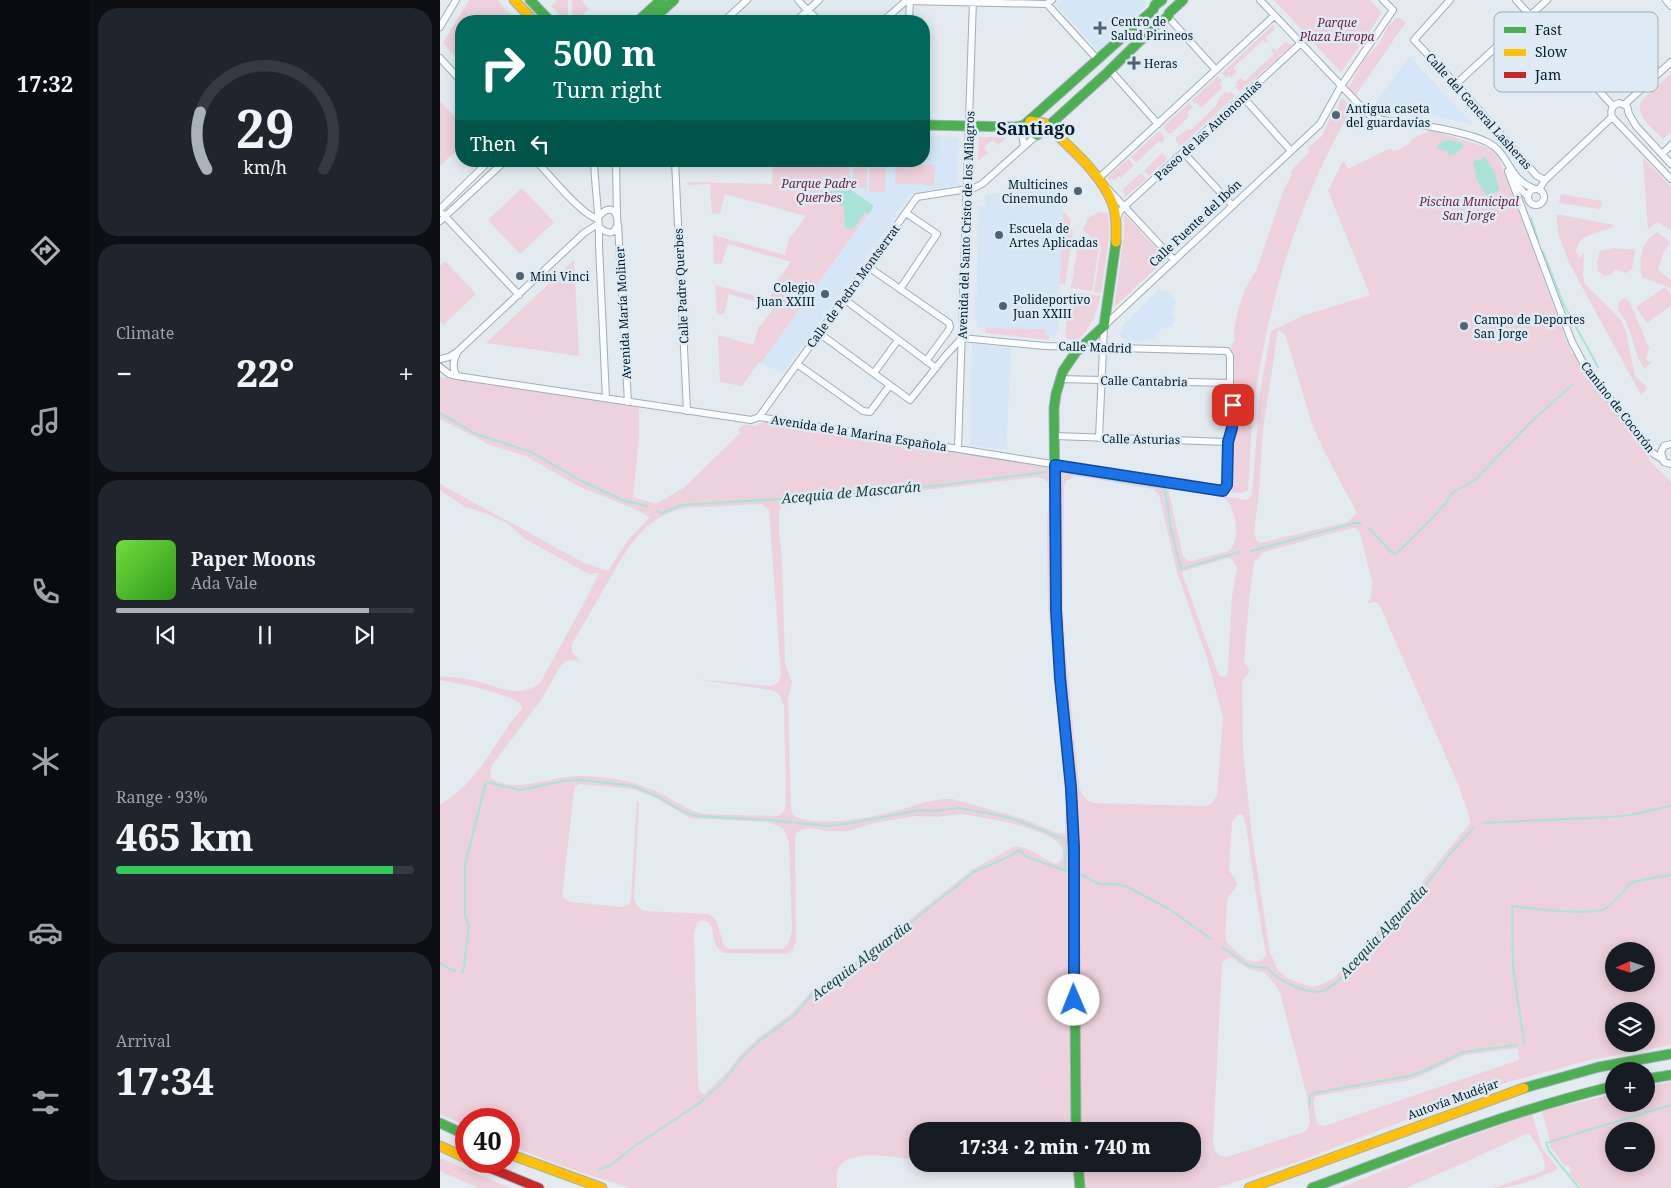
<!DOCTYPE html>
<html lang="en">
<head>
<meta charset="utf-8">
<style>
	body { margin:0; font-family:"Noto Serif",serif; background:#20242c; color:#f1f3f6; height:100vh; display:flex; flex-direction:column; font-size:19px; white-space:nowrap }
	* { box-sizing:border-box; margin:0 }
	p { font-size:16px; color:#9ea1a6 }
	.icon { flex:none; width:28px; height:28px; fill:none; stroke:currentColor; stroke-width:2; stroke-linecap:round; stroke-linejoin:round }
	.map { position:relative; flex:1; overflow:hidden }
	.details { display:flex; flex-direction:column; gap:8px; padding:8px; background:#0d0f14; width:350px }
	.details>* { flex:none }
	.hud { position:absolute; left:15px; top:15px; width:475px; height:152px; border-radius:20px; box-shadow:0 2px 12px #0003; background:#00695c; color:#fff; overflow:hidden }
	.needle { width:32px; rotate:267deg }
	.fabs { position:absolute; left:1165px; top:942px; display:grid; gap:10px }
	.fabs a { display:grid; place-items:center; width:50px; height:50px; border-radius:50%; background:#171b24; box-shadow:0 2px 12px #0003; font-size:25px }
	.speed { position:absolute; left:15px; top:1108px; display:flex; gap:10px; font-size:25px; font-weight:700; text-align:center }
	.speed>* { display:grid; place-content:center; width:65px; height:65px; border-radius:50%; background:#171b24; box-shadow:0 2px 12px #0003; line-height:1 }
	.speed .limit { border:8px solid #d22; background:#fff; color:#111 }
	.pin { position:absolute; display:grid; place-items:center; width:42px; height:42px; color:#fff; margin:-21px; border-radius:10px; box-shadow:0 2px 8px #0006 }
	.me { position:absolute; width:55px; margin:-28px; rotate:359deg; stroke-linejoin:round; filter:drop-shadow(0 0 4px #0008) }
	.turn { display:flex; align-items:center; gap:18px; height:105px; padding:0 15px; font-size:22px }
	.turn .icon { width:65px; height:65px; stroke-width:2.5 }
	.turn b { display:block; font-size:35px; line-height:42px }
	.then { display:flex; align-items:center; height:48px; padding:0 15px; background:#0003; gap:10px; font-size:19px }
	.big { font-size:38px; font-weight:800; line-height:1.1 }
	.details .card { flex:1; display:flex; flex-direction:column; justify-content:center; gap:8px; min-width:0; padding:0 18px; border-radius:20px; background:#20242c }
	.details .dial { align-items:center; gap:0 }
	.dial svg { height:130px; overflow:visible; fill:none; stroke:#363941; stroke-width:7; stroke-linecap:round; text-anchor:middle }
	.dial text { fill:#f1f3f6; stroke:none }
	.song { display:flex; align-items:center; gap:15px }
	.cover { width:60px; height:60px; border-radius:8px; background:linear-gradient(135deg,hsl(100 70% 55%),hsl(110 70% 35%)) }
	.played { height:5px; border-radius:2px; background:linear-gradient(90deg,#a9b2ba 85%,#363941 85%) }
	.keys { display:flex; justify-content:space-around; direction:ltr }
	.heat { display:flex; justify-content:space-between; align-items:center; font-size:28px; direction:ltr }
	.charge { height:8px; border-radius:4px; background:linear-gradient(90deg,#34c759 93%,#363941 0) }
	.trip { position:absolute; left:469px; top:1122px; width:292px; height:50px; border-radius:20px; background:#171b24; box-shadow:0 2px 12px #0003; font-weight:800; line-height:50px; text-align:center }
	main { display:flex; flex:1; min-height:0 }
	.tabs { display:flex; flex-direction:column; width:90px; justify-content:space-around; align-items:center; background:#090b0e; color:#9ea1a6 }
	.tabs .icon { width:35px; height:35px }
	.tabs .active { color:#a9b2ba }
	.tabs b { font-size:22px; color:#f1f3f6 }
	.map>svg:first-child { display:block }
	.built { fill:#d5e7f6 }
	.green { fill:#edd1dd; fill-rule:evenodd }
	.water { fill:#a9e3da }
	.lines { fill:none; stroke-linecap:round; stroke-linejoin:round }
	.stream { stroke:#a9e3da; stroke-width:2 }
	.street-casing { stroke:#9fafba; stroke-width:8 }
	.fast-casing { stroke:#9fafba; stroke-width:11 }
	.slow-casing { stroke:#9fafba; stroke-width:11 }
	.jam-casing { stroke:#9fafba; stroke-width:11 }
	.street { stroke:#fbfcfd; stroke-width:6 }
	.fast { stroke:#4caf50; stroke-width:9 }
	.slow { stroke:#ffc107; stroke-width:9 }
	.jam { stroke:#c62828; stroke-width:9 }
	.route-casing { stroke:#114b97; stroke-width:12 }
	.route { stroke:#1a73e8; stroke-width:9 }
	.poi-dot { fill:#506371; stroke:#deebf5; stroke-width:2 }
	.labels { text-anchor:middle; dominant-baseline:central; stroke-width:5; stroke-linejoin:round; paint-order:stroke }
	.poi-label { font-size:12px; fill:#011b2c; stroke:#deebf5; text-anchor:start }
	.park-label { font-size:12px; font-style:italic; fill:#6a1e3c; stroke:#deebf5 }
	.street-label { font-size:12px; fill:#011b2c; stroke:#deebf5 }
	.water-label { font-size:14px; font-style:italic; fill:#1c413b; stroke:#deebf5 }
	.district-label { font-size:18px; font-weight:bold; fill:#011b2c; stroke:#deebf5 }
	.key { fill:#deebf5; stroke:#9cadb9; stroke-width:1 }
	.key-label { font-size:14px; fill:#011b2c }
</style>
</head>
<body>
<main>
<nav class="tabs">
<b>17:32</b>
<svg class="icon active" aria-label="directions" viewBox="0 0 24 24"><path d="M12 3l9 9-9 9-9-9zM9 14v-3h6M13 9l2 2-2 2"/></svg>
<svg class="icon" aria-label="music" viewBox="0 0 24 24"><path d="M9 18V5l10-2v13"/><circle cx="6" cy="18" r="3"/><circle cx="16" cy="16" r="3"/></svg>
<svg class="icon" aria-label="phone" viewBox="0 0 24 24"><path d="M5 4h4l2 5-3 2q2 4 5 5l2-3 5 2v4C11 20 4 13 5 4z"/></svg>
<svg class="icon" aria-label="climate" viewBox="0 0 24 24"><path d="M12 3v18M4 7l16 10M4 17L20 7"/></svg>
<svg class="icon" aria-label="car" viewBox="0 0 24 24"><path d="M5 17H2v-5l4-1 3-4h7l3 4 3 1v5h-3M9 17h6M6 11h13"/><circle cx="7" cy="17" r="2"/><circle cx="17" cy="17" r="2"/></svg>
<svg class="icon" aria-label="filters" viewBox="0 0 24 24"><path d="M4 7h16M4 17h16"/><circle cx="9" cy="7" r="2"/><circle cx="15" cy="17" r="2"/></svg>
</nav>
<section class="details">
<div class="card dial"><svg viewBox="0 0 100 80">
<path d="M14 69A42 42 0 1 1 86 69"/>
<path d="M14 69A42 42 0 0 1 10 34" stroke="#a9b2ba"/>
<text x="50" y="56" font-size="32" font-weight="700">29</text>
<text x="50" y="72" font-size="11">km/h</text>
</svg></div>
<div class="card"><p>Climate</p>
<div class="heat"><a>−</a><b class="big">22°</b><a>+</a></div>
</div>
<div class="card">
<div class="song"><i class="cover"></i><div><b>Paper Moons</b><p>Ada Vale</p></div></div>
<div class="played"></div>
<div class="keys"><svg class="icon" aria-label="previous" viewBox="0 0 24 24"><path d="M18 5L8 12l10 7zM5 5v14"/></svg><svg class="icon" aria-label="pause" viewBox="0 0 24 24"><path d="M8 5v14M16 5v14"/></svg><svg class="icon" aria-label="next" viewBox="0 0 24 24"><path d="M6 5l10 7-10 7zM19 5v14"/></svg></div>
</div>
<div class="card"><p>Range · 93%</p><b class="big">465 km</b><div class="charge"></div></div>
<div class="card"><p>Arrival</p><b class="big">17:34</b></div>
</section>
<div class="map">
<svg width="1231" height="1188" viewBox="0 0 1231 1188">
	<rect width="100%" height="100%" fill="#e3eaf0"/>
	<path class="built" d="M622,0H703L707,5L658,51L616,5Z
		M969,56L1033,124L937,104L936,103Z
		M484,136L519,137L517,185L472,193L460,210L455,211L456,216L343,373L321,363L434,207L408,188L410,161H484Z
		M623,187L619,329L614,336H606V329L538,328L537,318H534L535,294H537V284L538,207H545V195Z
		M720,288L724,292L726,290L736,300L732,314L735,319L732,326L723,328L716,334L717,339L711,342L707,339L703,342H695V340L691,344L689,342L687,343L678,334L683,329L681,327Z
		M532,344L571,348L566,450L530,445Z"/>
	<path class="green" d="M29,0H57L77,21H21V63L3,43Z
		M117,0H128V21H125L111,6Z
		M132,0H141L149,9L136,21H132Z
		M834,0H930L942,13L901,72Z
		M957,18H960L966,22L915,96L908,89L923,61L939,44L949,25Z
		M834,24V30L826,37L828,41L826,43L823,40L793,68L797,72L791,78L789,75L786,78L782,73Z
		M845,42L852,45L800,92L795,87L798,85L796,82L801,78L805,81L834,54L831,51L834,48L836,51Z
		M1231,74V132L1223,139C1214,129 1193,115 1202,100Z
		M778,76L782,81L779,84L782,87L781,89L761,108L757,103L755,104L752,100Z
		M786,91L788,94L791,92L795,96L741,146L736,141V137L749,129L751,130L776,106L780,97Z
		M903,98L912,108C861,197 831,289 816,391C811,424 810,457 808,490L801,493H793C784,475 796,433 796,413C797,402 794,392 793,382C793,371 798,356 790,348L795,340L794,330L798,310L806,287L817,269L843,192L851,176V171L870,151L867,149L882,136L890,118L898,121L901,113L898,111L899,102Z
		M0,101L21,124V146L0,166Z
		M749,103L753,107L747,112L749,116L732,133H728L723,127Z
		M991,130L1049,148L1058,156L1131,353H1134L1144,370L1209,452V460L1231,482V1045L1150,1060L1068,1082L1025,1097L857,1162L776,1188H635L633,1176L629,1170L516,1164H752V1131H478L477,1160C459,1158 403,1146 397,1172C396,1177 397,1183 397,1188H190L122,1166L69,1145V1119H26V1126L0,1114V805C41,780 52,744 82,708L79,702C54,690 27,685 0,680V676C12,677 24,678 36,681C58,686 78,700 100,683L142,607L159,573L150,574L145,572L85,539L67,523L45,513L25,507L0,490V484L144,563L168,571L189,539L210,517L195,509L140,487L86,456L50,445L0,419V377L199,407V437L193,497L216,504L245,487L300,433L298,429L306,424L315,426L328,421L469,446L518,451L730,485L729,493L743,557L748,561H752L789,551C800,541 797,517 790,505C788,501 783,497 780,493L788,497L807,500L812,495L820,393L831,331L862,316L930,295L888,191L902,163L904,161L908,169L951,148L953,152L971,143L970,140ZM838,330L844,334L847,340L872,424L883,449L917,513L908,522L820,543L816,539L814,534L819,491L823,430ZM636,476L713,489L719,495L737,572L767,658L783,717L777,796L771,804L764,806L653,803C644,799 642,795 639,786L625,644L623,607L624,486L626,481ZM597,477L604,479L608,483L609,493L607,525L608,607L626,796L625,834L617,833L581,818L512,799C495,798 479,804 463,809C433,817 384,828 355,817L351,810L348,698L352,682L345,664L342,560L339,530V511L341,507L346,503L356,502L392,501ZM322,504L329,510L341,675C339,683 337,685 329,686L257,679L331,690C340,692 341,698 344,706L346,801C345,809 345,814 336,816L264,814C246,810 232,799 216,791C193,781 166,776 141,776C111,775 78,795 51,778L50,770L52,765L103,697L121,665L129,660L140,661L132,652V644C143,625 154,606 165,587C184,553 203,516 245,508ZM912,528L917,529L920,533L932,582L931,598L927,603L935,602L939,604L1018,784L1031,822L970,897L894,978L883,984L873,987L862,984L847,978L838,970L830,953L812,836L803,751L802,681L810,671L804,662L809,600L814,562L824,552ZM788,558L792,559L797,568L792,597L788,670L786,677L779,676L742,573L744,571ZM140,784L193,789L216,798L250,818L328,822L343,828L349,842L352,928C351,937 350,943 343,949H289L284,946C279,934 281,920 268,914L204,911C199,908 196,905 194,899L199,802L197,801L191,899L189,904L182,907L130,902L122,896L134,791L136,786ZM520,814C538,816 624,830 623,852C623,858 622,861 616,864C602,859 587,845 574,847L532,870L403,972L371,992L352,1013L317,1039L301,1054L286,1073L264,1094L260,1092L258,1085L254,933L256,925L259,921C274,918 271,929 274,939C275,945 279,950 283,953L347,954L353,950L356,941L355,839L356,833L361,830L370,828L387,831H408L434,823L476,816L498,817ZM800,814L803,815L806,825L815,889L826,956C813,972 795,951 785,940L787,899L798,884L789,870L792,822L796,816ZM1174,951H1206V984H1174ZM788,958H792L809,969L824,972L835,984L840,993L866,1092L870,1122L868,1128L864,1132L787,1157C777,1157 775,1152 773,1143L782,963ZM1174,1011H1206V1044H1174ZM1078,1048L1079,1060L884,1126L877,1124L873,1101L876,1096L970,1080L985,1074L1024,1055Z
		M719,131L724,137V141L721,143L719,141L696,163L691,157Z
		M539,137H567L558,145L553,140L544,147L548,153L538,161Z
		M722,153L727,159L709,176L704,171Z
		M688,159L694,165L681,178L679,176L675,180L668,179V177Z
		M1204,159L1231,187V230L1217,222L1208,229L1203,160Z
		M333,161H410L408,188L434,206L321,363L319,362L302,386L280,382L278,335L313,345L319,326H321L334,307L289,294L284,314H277L275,285L330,300L335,281H337L351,262L288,244L282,263L274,264L273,235L345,255L350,235L352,236L366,216L285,194L280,213L272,214L270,184L248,185L247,182L332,184Z
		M430,161L446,162L445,192H429Z
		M413,162L427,163V188L413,187Z
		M456,164L495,165L494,185L455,184Z
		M701,173L706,179L685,197L683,189Z
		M82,188L114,222L80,254L48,220Z
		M1121,194L1162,201L1160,209L1119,203Z
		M623,211L631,220L629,226L633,231L625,285L620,283Z
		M659,212L668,213L669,237L661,293L654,292L661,246L643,230L648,218Z
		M684,214L726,259L674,307L684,236Z
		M1116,214L1174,225C1164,235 1139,230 1136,251L1139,258L1144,253L1143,276L1145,284L1181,320L1186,332L1195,376L1208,388L1201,395L1129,263L1119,236Z
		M1217,232L1230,242L1223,253L1218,270L1231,280V288L1202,277C1198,258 1201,242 1217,232Z
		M638,245L659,248L652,291L631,288Z
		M1174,248L1195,250L1192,269L1186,273L1176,269L1171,274L1164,276L1158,271L1157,262L1160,251Z
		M134,260L139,356L46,343Z
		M5,261L36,294L3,325L0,322V266Z
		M1225,287L1231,295V306L1207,323L1196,307Z
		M630,292L660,296C657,312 650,332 635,341L628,339L625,333Z
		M1186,298L1190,303L1209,348L1206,359L1211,363L1204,369C1195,354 1193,336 1185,320C1182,315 1178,312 1178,306C1179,301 1181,299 1186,298Z
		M545,328L606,329V335L609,336V340L545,333Z
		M1231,1082V1188H1141L1129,1173L1131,1171L1129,1166L1124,1165L1109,1145H1111L1102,1111L1174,1094V1104H1206V1086ZM1174,1131H1206V1164H1174Z
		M1092,1114L1102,1148L1118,1169C1098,1178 1075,1188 1054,1188L1101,1172L1105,1169C1106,1159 1096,1141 1089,1134L1084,1135L1028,1161L966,1188H900L1025,1138Z
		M0,1158L70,1188H38L0,1171Z"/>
	<path class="water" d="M1010,140L1021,143L1024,146L1017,153L1008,155V151L998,149L997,146L1003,141Z
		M1045,157L1055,173L1059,190L1047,196L1037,181L1033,162Z
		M408,188L434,206L429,214L425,212L413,229L405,228L404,206L381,198V195H384L385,192Z"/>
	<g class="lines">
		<path class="stream" d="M1091,218L1098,240
			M1103,252L1124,305L1158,367
			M0,413L36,434L91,452L143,482L185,501L207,506
			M623,472L723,488L725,490L731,529L741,569L799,552
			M217,511L222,513L241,505L385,496L503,485L606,472
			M929,528L951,552L955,554L958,552L995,515L1006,503L1012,493L1035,480L1093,420L1132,385
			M811,551L915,523H921
			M1042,823L1171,817L1190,815L1231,806
			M642,875L659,884H675L686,886L729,909L771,939
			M782,947L809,966L828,968C836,980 867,995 882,991C900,985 916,960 928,947C945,929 962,913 978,894C997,872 1013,847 1034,828
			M0,963L8,968L15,971
			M21,972H23L24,967L29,926L25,916V865L46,782L80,790L123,781L141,780L168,783L194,786L220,798L242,811L257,816L329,820L387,826L405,824L481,810L494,811L518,808L547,813L574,819L626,840L625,871
			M1084,1043L1073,967L1072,906C1089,908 1153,917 1166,908C1175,902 1183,891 1191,883L1196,881L1231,875
			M870,1106V1096L874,1093L969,1076L984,1071L1023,1052L1077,1045
			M159,1170L171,1165L196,1145L257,1105L284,1081L299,1061L318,1042L355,1015L372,994L403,974L444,944L534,872L568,857L579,850L587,857L629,872
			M1139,1188L1109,1151L1106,1143L1231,1105"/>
		<g class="street-casing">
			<path id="street" d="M358,0L368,11
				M820,0L928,114C943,123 963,122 980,125C999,128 1030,134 1047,142C1070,153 1067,179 1095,189
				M1010,0L974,40L1016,84L1097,176L1105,180
				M1076,0L1173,106
				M1226,0L1231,6
				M607,4L657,59
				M368,10L379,21
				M728,17L776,70
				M284,21L307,0
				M356,21L379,0
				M443,21L466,1L607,4L612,0
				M469,21L470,1
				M0,27L16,0
				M0,58L21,81
				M670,70L718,124
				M1016,84L1107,0
				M803,97L851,151
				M1185,104L1231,62
				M576,127L582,135L584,146
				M743,152L792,205
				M1222,154L1231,145
				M96,161C110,175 141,215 158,219
				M154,161C155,190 160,218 159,246L166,398
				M176,161L177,217
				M235,161L247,411
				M1231,164L1196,126L1189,114L1187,106L1179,103C1172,105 1170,110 1172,117L1231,179
				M1068,171L1132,342L1146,368L1206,445L1214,454L1222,459
				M660,181L658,179L834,16
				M1074,182L1088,197
				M667,188L734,260
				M1088 197a8 8 0 1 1 16 0a8 8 0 1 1-16 0Z
				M1099,190L1105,180L1172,117
				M0,209L49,161
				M0,211L79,295
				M159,216C182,191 185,250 159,227
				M677,218L680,211L685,206L861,43
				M0,221L65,161
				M178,225L188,402
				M427,266L509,323L510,327L508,331L486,361
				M460,289L497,234L466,213
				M404,299L496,368
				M0,359L9,357L17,352L144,233L158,224
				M357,364L423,411L430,412L450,385
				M0,367L9,374L17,376L311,420L319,417L780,491L786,488L788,442L793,413L790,383V356L787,351L605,346L522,338L506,355L470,400L379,333
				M434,373L458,340
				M17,376C12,369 13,361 17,353
				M619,379L790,383
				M319,417L477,197L534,188L542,184L597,135
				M614,436L788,442
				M659,438L664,326L880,124L901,86L953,10L943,0
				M1231,444L1224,446L1221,452L1224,462L1231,464
				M518,449L533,0"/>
		</g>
		<g class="fast-casing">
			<path id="fast" d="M90,0L110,21
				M198,21L221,0
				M211,21L234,0
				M587,124L590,131L597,135L605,129L668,72L718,23L728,17L729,13L743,0
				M484,125L576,127L584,125L713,10L715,5L722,0
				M622,693L616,610L614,408L616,394L623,371L636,352L664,326L676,242
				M634,873L636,1131
				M1206,1079L1231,1075
				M1084,1088L1159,1067L1231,1054
				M0,1123L26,1135
				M638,1164L640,1188
				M872,1188C972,1150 1070,1111 1174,1086"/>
		</g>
		<g class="slow-casing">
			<path id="slow" d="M74,0L94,21
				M590,121L604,123L611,129C632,150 659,172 671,200C677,213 676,228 676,242
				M0,1146L26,1158
				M69,1154L162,1188
				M809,1188L1084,1088"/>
		</g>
		<g class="jam-casing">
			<path id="jam" d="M622,693L631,788L634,873
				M33,1161L99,1188"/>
		</g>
		<use href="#street" class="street"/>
		<use href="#fast" class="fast"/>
		<use href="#slow" class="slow"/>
		<use href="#jam" class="jam"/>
	</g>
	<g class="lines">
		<g class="route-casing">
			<path id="route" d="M634,1000V847L631,788L620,678L616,610L615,465L783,491L787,485L788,442L792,428L793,405"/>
		</g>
		<use href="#route" class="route"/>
	</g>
	<g class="poi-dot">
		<path d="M657.5 20.5h5v5h5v5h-5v5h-5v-5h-5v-5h5z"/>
		<path d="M691.5 55.5h5v5h5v5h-5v5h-5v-5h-5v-5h5z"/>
		<circle cx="896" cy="115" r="5"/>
		<circle cx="638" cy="191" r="5"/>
		<circle cx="559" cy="235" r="5"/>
		<circle cx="80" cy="276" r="5"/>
		<circle cx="385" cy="294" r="5"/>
		<circle cx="563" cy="306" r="5"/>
		<circle cx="1024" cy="326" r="5"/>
	</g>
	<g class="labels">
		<g class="poi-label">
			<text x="671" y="21">Centro de<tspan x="671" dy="14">Salud Pirineos</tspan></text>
			<text x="704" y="63">Heras</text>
			<text x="906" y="108">Antigua caseta<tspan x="906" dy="14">del guardavías</tspan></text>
			<text x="628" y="184" text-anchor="end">Multicines<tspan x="628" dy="14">Cinemundo</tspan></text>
			<text x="569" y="228">Escuela de<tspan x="569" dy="14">Artes Aplicadas</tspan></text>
			<text x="90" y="276">Mini Vinci</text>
			<text x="375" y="287" text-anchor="end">Colegio<tspan x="375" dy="14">Juan XXIII</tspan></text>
			<text x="573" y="299">Polideportivo<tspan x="573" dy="14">Juan XXIII</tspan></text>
			<text x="1034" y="319">Campo de Deportes<tspan x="1034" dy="14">San Jorge</tspan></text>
		</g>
		<g class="park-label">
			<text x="897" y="22">Parque<tspan x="897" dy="14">Plaza Europa</tspan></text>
			<text x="379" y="183">Parque Padre<tspan x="379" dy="14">Querbes</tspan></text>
			<text x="1029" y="201">Piscina Municipal<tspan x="1029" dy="14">San Jorge</tspan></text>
		</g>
		<g class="street-label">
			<text transform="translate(1039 111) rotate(48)">Calle del General Lasheras</text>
			<text transform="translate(768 130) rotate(-43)">Paseo de las Autonomías</text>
			<text transform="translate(755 223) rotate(-43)">Calle Fuente del Ibón</text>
			<text transform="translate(526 225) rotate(-88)">Avenida del Santo Cristo de los Milagros</text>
			<text transform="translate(241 286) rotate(-93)">Calle Padre Querbes</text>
			<text transform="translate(413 286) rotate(-54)">Calle de Pedro Montserrat</text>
			<text transform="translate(183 313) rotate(-93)">Avenida María Moliner</text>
			<text transform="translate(655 347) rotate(2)">Calle Madrid</text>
			<text transform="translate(704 381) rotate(1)">Calle Cantabria</text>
			<text transform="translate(1178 407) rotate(52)">Camino de Cocorón</text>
			<text transform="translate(419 433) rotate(9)">Avenida de la Marina Española</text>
			<text transform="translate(701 439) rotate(1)">Calle Asturias</text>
			<text transform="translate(1013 1099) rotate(-20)">Autovía Mudéjar</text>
		</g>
		<g class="water-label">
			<text transform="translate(411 492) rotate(-5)">Acequia de Mascarán</text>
			<text transform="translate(943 931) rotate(-47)">Acequia Alguardia</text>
			<text transform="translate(421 960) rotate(-37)">Acequia Alguardia</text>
		</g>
		<g class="district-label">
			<text x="596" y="128">Santiago</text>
		</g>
	</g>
	<rect x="1054" y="12" width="164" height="80" rx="8" class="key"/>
	<rect x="1064" y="27" width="22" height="6" fill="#4caf50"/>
	<rect x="1064" y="49" width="22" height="7" fill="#ffc107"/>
	<rect x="1064" y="72" width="22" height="6" fill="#c62828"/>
	<g class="key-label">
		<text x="1095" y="35">Fast</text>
		<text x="1095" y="57">Slow</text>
		<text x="1095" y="80">Jam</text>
	</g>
</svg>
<div class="fabs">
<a><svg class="needle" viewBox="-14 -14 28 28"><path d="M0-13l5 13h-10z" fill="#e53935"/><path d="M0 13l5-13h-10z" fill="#9ea1a6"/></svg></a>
<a><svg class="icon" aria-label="layers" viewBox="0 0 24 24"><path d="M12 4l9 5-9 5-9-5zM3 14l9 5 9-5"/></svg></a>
<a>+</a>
<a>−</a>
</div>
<div class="speed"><div class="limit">40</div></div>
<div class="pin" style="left:793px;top:405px;background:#d93025"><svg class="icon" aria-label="arrive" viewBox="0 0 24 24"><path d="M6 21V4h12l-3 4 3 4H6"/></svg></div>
<svg class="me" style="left:634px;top:1000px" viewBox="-20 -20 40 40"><circle r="19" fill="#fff"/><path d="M0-13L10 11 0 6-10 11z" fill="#1a73e8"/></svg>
<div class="trip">17:34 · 2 min · 740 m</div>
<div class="hud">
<div class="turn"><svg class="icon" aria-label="right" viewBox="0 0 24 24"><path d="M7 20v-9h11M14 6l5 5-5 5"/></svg><div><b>500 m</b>Turn right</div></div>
<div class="then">Then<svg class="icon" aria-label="left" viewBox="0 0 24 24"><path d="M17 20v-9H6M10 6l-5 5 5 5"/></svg></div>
</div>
</div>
</main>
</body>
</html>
